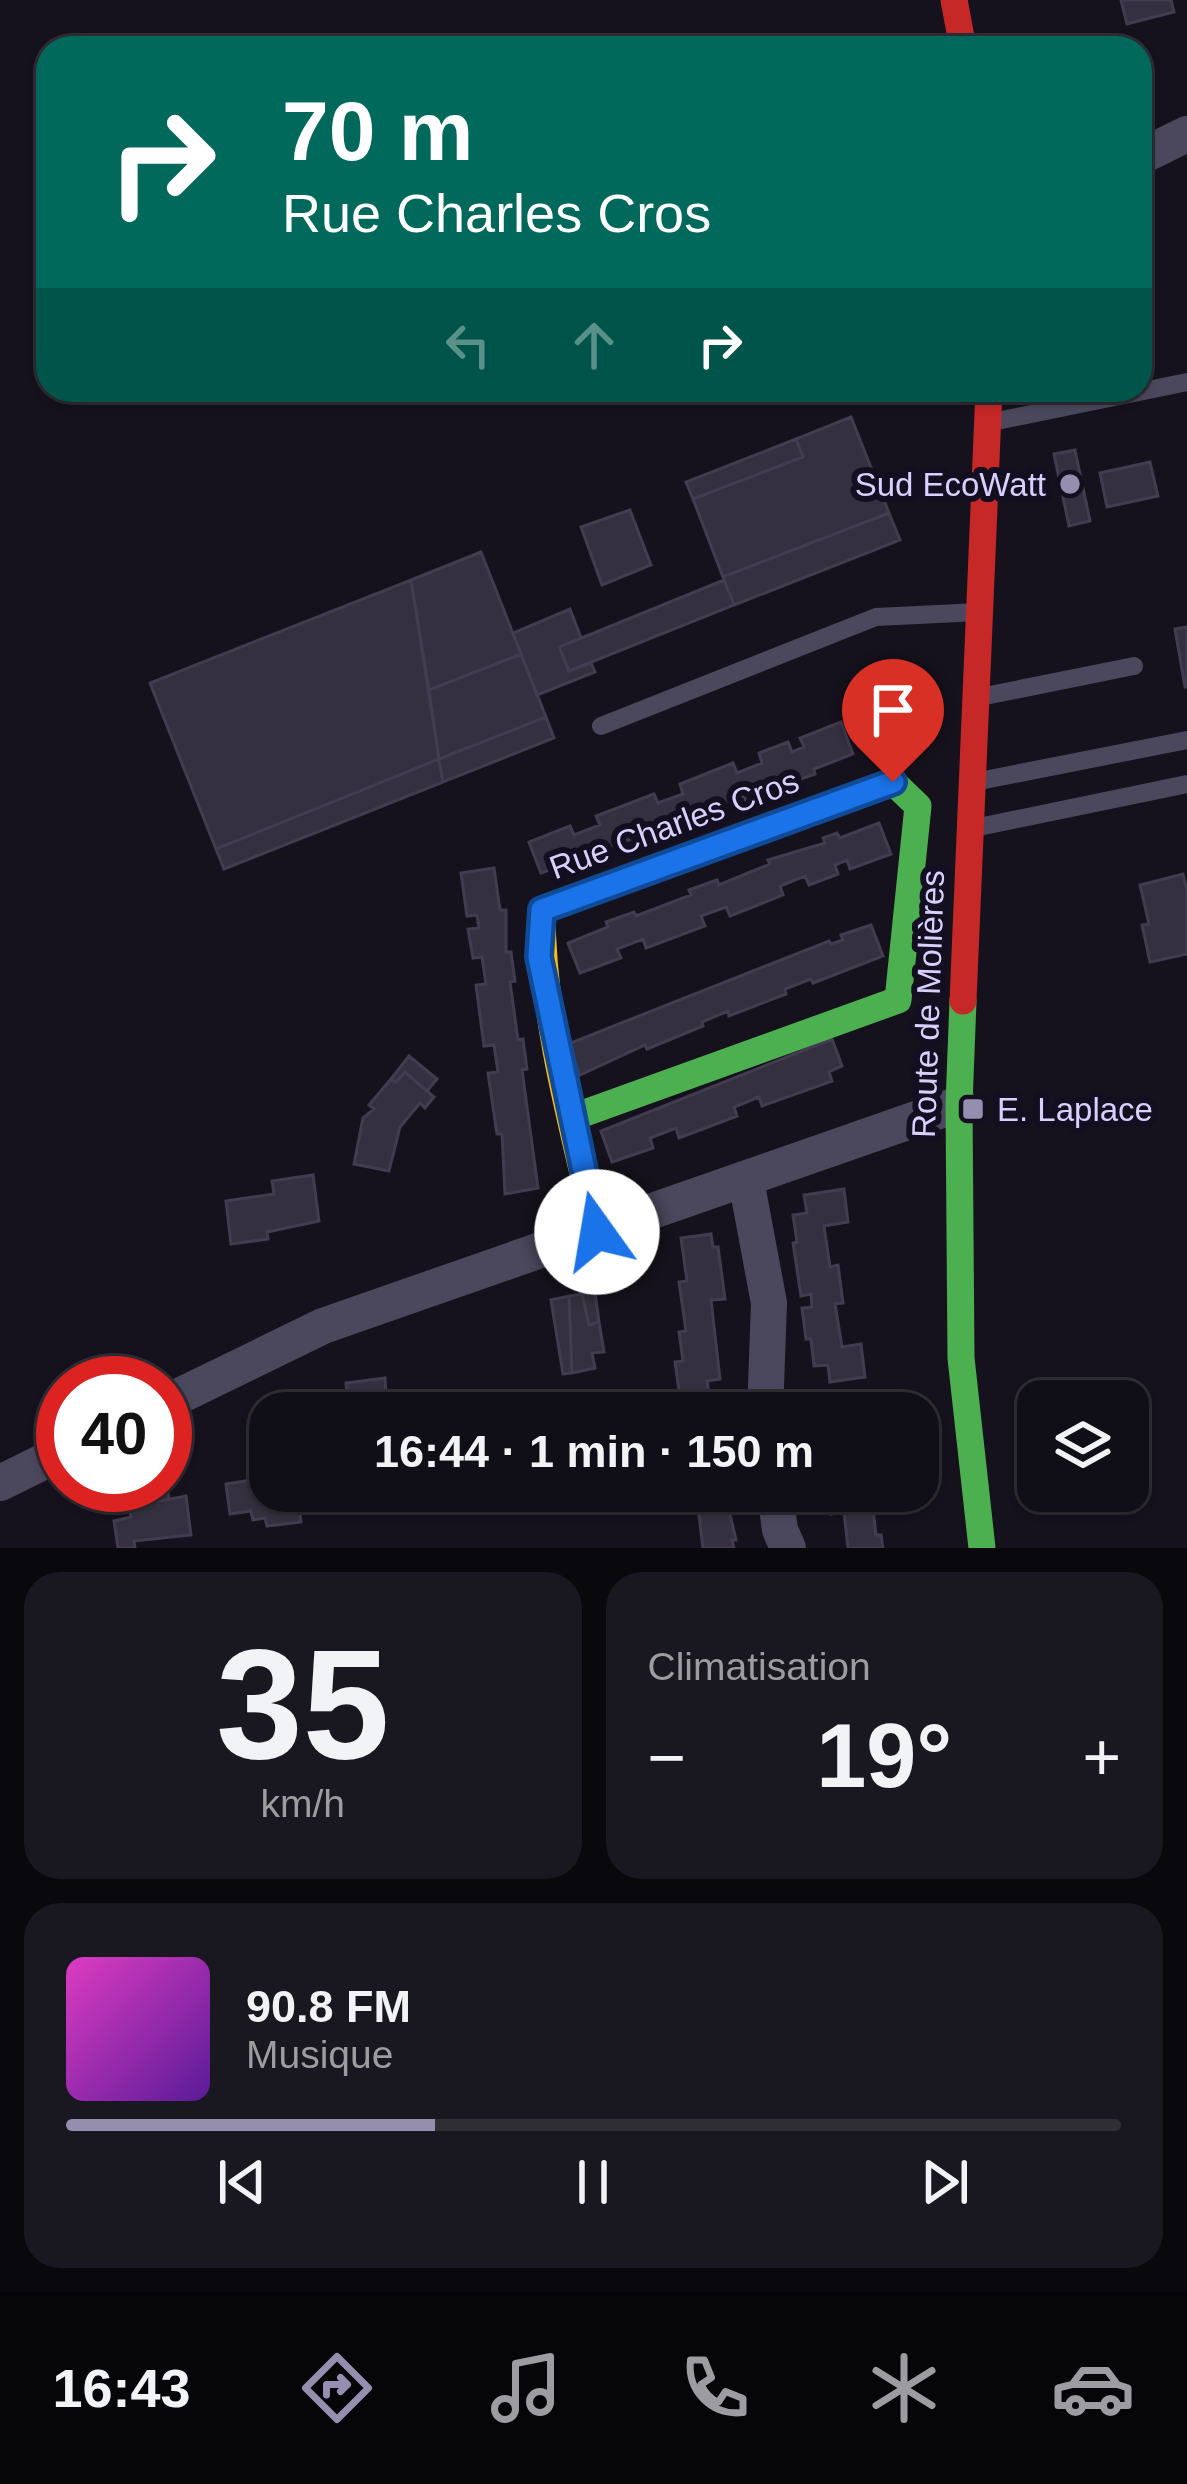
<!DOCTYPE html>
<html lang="fr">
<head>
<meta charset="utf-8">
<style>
	body { margin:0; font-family:Arial,sans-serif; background:#19171f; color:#f1f3f6; height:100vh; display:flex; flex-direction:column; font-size:45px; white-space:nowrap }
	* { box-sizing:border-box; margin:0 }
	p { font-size:39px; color:#9c9ca1 }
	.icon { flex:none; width:66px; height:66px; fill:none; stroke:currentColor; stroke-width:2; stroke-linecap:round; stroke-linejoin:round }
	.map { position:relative; height:1548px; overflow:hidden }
	.drawer { display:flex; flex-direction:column; gap:24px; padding:24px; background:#09080c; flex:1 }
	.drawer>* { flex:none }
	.top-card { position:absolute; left:36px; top:36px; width:1116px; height:366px; border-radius:36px; box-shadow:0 3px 9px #0004,0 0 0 3px #302e35; background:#00695c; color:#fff; overflow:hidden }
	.buttons { position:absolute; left:1017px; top:1380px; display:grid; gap:24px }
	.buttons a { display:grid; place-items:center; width:132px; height:132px; border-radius:24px; background:#100e16; box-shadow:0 3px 9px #0004,0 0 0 3px #302e35; font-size:60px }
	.speed { position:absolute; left:36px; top:1356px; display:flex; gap:24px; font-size:60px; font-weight:700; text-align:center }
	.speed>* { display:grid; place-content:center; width:156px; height:156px; border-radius:50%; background:#100e16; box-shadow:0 3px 9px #0004,0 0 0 3px #302e35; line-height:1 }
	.speed .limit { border:18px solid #d22; background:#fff; color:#111 }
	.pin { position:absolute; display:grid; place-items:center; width:102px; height:102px; color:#fff; margin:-123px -51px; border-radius:50% 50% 50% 0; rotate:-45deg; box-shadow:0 0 12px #0007 }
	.pin .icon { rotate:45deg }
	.me { position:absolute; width:132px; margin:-66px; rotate:347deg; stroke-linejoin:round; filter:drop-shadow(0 0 9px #0008) }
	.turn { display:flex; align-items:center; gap:42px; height:252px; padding:0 48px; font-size:54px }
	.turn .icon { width:156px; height:156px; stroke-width:2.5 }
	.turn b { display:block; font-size:84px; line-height:102px }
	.lanes { display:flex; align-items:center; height:114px; padding:0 48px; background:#0003; justify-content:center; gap:60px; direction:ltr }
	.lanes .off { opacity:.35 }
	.big { font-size:90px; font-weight:700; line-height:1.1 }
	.drawer .widget { flex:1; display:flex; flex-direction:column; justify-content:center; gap:18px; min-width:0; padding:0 42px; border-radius:36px; background:#19171f }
	.drawer .dial { align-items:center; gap:0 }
	.dial b { font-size:156px; line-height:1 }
	.song { display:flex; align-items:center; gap:36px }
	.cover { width:144px; height:144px; border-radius:18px; background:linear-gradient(135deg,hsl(310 70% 55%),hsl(270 70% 35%)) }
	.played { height:12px; border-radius:6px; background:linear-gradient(90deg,#958eaf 35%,#302e35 35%) }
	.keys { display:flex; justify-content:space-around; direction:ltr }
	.heat { display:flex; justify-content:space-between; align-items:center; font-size:66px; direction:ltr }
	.drawer .tiles { flex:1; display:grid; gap:24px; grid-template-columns:1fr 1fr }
	.widget:last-child { grid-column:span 2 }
	.trip { position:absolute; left:249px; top:1392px; width:690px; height:120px; border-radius:36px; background:#100e16; box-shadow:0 3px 9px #0004,0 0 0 3px #302e35; font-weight:700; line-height:120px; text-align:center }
	.menu { display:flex; height:192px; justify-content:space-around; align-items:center; background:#060609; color:#9c9ca1 }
	.menu .icon { width:84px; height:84px }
	.menu .selected { color:#958eaf }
	.menu b { font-size:54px; color:#f1f3f6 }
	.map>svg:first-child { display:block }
	.building { fill:#34303f; stroke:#433c50; stroke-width:3 }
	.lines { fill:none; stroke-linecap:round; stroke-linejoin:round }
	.lane { stroke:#4b485d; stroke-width:18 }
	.street { stroke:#4b485d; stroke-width:36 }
	.fast { stroke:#4caf50; stroke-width:27 }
	.slow { stroke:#ffc107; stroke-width:27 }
	.jam { stroke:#c62828; stroke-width:27 }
	.route-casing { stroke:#114b97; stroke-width:30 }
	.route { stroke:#1a73e8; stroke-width:21 }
	.poi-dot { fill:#958eaf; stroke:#140e21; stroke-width:4.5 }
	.labels { text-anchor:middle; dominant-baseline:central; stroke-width:12; stroke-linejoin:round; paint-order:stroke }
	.poi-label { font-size:33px; fill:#dad0fd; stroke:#140e21; text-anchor:end }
	.street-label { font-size:33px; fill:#dad0fd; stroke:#140e21 }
</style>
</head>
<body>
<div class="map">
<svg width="1187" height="1548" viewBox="0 0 1187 1548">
	<rect width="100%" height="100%" fill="#15121d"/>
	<path class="building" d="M1121,0H1171L1174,12L1127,24Z
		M851,417L889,513L723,577L693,499L803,457L796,439Z
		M796,439L803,457L693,499L686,482Z
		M1075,450L1090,521L1069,526L1054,454Z
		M1150,462L1158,496L1107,507L1100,473Z
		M630,510L651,565L602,585L581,527Z
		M889,513L900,540L734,605L723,577Z
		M481,552L521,654L429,690L411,580Z
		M411,580L439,759L216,849L150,683Z
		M724,580L734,605L569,671L559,647Z
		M570,609L581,638L559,647L569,671L591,663L595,672L537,695L513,633Z
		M1187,627V687H1185L1175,629Z
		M521,654L546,717L439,759L429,690Z
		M546,717L554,738L443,782L439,759Z
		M841,722L853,754L814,769L815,774L801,779L799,775L746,801L744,795L693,815L695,820L667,831L665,826L610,847L611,852L583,862L582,858L541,873L529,842L570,826L574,835L600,825L596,816L654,794L658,803L683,794L680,784L733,763L737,773L762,763L759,753L788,742L792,752L804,747L800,738Z
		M439,759L443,782L224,869L216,849Z
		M879,823L891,854L850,869L847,860L835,865L838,874L809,885L805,876L780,886L783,895L730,916L726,907L701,916L705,926L646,948L643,939L617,949L621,958L580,973L568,943L608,927L606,922L634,912L636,916L691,895L689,890L717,880L719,885L770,864L768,860L825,843L823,838L837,833L840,838Z
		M494,868L500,910H506V952H511L515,981L510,982L518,1040L523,1039L527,1069L522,1070L538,1188L505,1194L502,1134H497L488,1073L498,1072L494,1045L484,1046L476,985L486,984L482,957L473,958L468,929L479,928L477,915L467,916L461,873Z
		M1183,874L1187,891V954L1150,962L1142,925L1149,924L1140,885Z
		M871,925L883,956L813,983L811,979L785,989L786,994L729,1016L728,1011L702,1022L703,1026L647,1049L645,1045L580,1075L568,1044L829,941L831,944L843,940L841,935Z
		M832,1039L842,1066L829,1072L832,1081L762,1106L759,1097L734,1107L737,1116L679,1138L676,1128L650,1138L653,1148L612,1162L601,1131Z
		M409,1056L437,1079L427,1091L405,1072L396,1082L391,1079Z
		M405,1072L434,1097L425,1108L420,1103L400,1127L389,1171L354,1164L363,1118L374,1109L369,1105L391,1079L396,1082Z
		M313,1175L319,1221L267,1232L268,1239L231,1244L226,1201L274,1194L272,1181Z
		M844,1189L848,1222L824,1226L830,1267L838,1265L843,1303L835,1304L842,1347L861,1344L865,1377L830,1382L828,1365L814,1366L811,1339H806L802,1308L812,1307L811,1294L801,1296L793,1243L797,1242L793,1215L807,1213L804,1195Z
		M711,1234L713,1247H718L725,1299L711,1300L720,1379L707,1381L709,1394L680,1398L675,1362L683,1361L679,1332L686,1331L679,1282L687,1281L681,1238Z
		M595,1292L599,1322L589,1325L582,1294Z
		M582,1294L589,1325L599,1322L604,1352L592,1353L595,1368L572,1373L569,1296Z
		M569,1296L572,1373L563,1374L551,1300Z
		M385,1378L387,1412L343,1413L342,1406L348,1404L346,1383Z
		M270,1477V1491H297L301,1522L267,1526L265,1518L253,1520L251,1511L230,1514L226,1484Z
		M168,1491L169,1499L129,1507L127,1496Z
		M524,1491L482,1497L467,1511L446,1492Z
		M696,1491H730L731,1496L726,1497L736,1540H732L734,1548H703Z
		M828,1491H871L876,1535H881L883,1548H848L844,1512L831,1514Z
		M186,1496L191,1535L134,1541L135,1548H118L114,1521L131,1517L129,1507Z"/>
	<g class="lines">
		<path class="lane" d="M992,422L1187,382
			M980,697L1134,666
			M601,726L876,617L979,612
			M974,782L1187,740
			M974,828L1187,784"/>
		<path class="street" d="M1140,157L1187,134
			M746,1180L769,1303L765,1413
			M165,1403L323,1326L959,1104
			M0,1483L63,1452
			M775,1491L780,1530L788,1548"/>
		<path class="fast" d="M963,1001L959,1104L961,1358L982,1548
			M571,1118L898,1000L918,806L893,782L669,864"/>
		<path class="slow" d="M597,1231C572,1125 542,1020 542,910L669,864"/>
		<path class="jam" d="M954,0L963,48
			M963,1001L989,390"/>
	</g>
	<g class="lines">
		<g class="route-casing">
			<path id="route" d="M597,1232L539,957L542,910L893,782"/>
		</g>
		<use href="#route" class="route"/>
	</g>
	<g class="poi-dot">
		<circle cx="1070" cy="484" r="12"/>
		<rect x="961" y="1097" width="24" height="24" rx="6"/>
	</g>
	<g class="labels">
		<g class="poi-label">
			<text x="1046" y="484">Sud EcoWatt</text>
			<text x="997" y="1109" text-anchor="start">E. Laplace</text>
		</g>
		<g class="street-label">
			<text transform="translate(674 824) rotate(-20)">Rue Charles Cros</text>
			<text transform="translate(928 1004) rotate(-88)">Route de Molières</text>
		</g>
	</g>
</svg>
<div class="buttons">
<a><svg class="icon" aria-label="layers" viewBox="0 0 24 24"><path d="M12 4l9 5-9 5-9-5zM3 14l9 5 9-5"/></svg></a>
</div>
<div class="speed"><div class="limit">40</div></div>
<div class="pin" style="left:893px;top:782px;background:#d93025"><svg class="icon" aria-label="arrive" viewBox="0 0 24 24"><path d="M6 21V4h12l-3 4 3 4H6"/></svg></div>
<svg class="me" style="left:597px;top:1232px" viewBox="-20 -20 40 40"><circle r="19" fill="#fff"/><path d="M0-13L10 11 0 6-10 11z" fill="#1a73e8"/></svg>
<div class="trip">16:44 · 1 min · 150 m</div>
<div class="top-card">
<div class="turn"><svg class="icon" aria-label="right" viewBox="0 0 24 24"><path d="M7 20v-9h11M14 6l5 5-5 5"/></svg><div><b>70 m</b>Rue Charles Cros</div></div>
<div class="lanes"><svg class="icon off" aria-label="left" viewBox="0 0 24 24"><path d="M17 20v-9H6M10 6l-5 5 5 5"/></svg><svg class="icon off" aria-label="ahead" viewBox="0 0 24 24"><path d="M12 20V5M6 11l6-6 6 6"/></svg><svg class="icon" aria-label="right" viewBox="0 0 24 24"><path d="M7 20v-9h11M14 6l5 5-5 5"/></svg></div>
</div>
</div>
<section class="drawer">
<div class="tiles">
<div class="widget dial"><b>35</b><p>km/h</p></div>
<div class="widget"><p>Climatisation</p>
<div class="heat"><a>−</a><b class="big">19°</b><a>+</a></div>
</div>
<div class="widget">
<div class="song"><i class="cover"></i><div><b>90.8 FM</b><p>Musique</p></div></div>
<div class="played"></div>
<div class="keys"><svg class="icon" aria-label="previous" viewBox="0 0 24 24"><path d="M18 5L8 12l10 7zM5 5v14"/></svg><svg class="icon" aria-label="pause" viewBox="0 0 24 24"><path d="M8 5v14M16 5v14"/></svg><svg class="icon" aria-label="next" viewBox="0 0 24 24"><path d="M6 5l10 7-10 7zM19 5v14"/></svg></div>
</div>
</div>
</section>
<nav class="menu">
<b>16:43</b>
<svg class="icon selected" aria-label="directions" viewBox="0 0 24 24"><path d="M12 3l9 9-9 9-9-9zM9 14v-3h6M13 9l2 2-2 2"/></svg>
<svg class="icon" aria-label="music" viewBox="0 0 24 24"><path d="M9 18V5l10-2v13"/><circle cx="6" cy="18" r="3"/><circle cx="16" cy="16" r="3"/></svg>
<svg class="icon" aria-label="phone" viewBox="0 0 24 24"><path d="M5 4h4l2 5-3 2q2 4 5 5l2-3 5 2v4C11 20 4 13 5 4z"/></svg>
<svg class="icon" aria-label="climate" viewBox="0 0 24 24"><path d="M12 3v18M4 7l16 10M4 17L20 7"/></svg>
<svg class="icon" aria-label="car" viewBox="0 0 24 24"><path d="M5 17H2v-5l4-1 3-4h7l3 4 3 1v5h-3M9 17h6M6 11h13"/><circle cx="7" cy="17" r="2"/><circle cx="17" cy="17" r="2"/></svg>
</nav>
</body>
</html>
